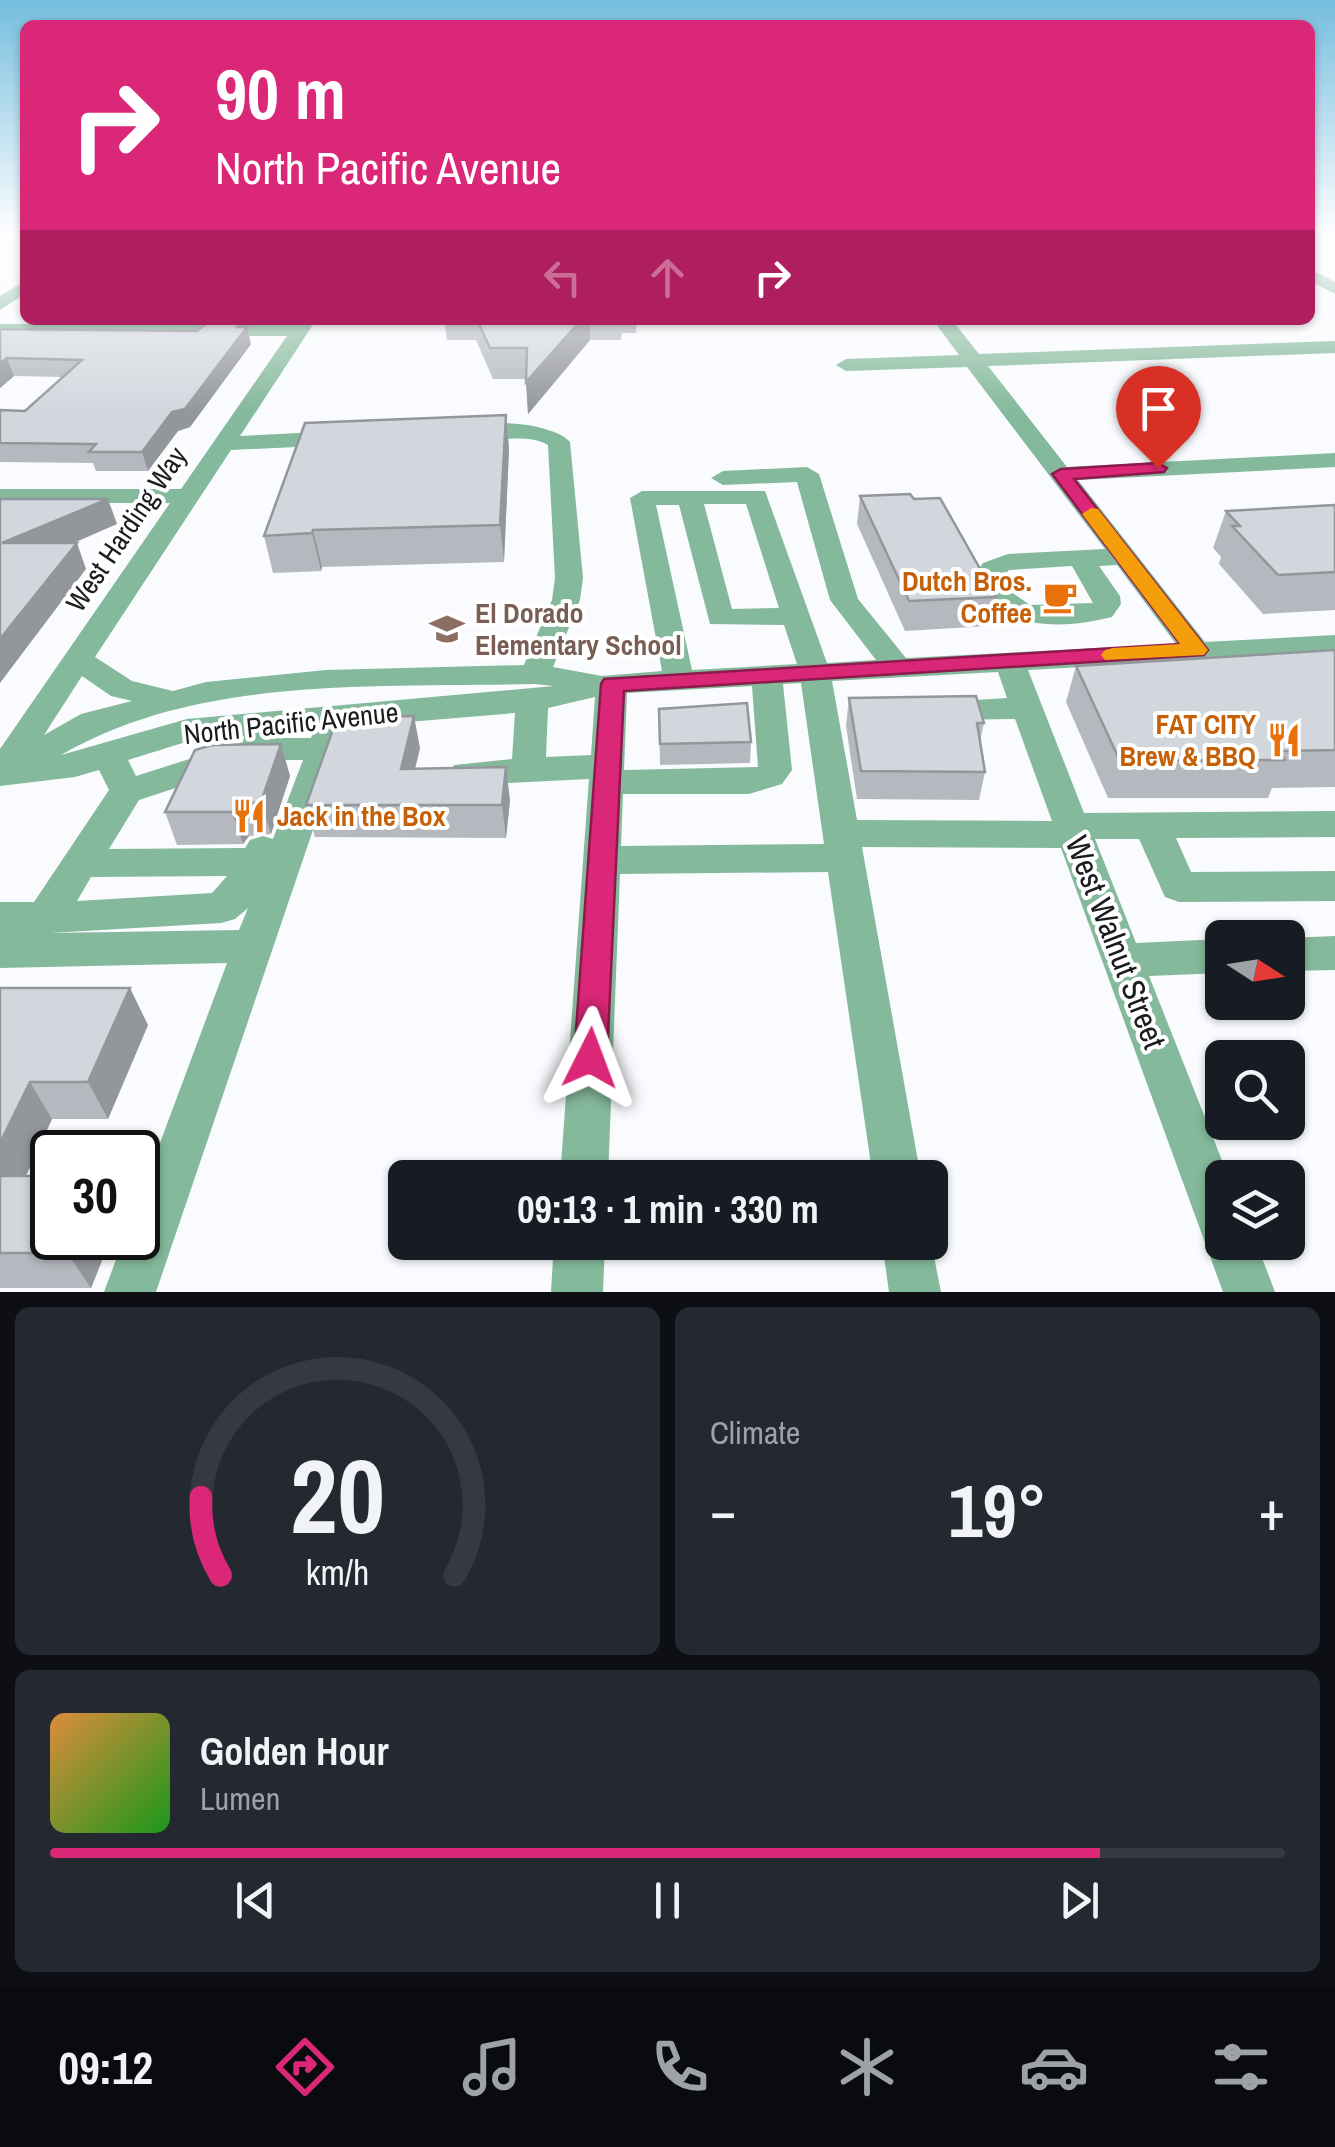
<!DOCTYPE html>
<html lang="en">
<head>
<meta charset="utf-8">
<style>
	body { margin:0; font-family:"Archivo Narrow",sans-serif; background:#242831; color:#f1f3f6; height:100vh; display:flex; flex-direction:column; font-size:38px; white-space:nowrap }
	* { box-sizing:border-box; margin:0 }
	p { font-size:32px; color:#9ea1a6 }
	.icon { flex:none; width:55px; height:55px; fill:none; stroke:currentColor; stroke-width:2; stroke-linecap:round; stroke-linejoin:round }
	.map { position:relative; height:1292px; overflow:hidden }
	.sheet { display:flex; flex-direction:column; gap:15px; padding:15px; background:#0d0f14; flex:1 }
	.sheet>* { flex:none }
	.guide { position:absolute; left:20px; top:20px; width:1295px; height:305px; border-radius:15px; box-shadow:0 2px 8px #0004; background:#db2777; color:#fff; overflow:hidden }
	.needle { width:65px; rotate:102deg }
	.fabs { position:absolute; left:1205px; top:920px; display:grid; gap:20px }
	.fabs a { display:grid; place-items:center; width:100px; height:100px; border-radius:15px; background:#171b24; box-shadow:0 2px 8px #0004; font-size:50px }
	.speed { position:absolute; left:30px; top:1130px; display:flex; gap:20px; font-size:50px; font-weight:700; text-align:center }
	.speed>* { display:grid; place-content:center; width:130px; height:130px; border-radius:50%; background:#171b24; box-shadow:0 2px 8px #0004; line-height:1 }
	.speed .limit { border:5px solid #111; border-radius:15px; background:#fff; color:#111 }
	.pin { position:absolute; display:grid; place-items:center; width:85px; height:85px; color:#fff; margin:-102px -42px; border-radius:50% 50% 50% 0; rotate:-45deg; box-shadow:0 0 10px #0007 }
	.pin .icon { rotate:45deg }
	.me { position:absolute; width:110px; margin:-55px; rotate:3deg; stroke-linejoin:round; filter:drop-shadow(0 0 8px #0008) }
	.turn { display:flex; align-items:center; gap:35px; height:210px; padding:0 30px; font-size:45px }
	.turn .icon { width:130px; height:130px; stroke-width:2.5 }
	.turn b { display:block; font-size:70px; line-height:85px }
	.lanes { display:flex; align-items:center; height:95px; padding:0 30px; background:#0003; justify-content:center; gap:50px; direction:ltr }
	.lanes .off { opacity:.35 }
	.big { font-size:75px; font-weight:700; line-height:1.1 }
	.sheet .card { flex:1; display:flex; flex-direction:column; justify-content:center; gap:15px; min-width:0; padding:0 35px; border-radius:15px; background:#242831 }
	.sheet .dial { align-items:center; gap:0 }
	.dial svg { height:260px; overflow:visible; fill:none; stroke:#363941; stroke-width:7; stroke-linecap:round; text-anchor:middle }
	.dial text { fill:#f1f3f6; stroke:none }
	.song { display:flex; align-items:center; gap:30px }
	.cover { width:120px; height:120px; border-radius:15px; background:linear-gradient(135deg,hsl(30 70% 55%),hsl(120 70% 35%)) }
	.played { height:10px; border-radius:5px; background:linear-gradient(90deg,#db2777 85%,#363941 85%) }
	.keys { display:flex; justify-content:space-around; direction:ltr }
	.heat { display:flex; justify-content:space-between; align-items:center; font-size:55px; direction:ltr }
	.sheet .tiles { flex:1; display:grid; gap:15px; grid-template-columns:1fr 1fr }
	.card:last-child { grid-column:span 2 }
	.trip { position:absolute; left:388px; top:1160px; width:560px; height:100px; border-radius:15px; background:#171b24; box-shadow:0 2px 8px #0004; font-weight:700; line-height:100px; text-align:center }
	.dock { display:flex; height:160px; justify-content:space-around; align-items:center; background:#090b0e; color:#9ea1a6 }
	.dock .icon { width:70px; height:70px }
	.dock .on { color:#db2777 }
	.dock b { font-size:45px; color:#f1f3f6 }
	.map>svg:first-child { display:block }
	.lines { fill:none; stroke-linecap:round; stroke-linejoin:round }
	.minor { fill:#85b99b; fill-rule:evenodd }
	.wall { fill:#b5b9bf }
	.shaded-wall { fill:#93969b }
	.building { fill:#d2d7de; stroke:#93969b; stroke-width:2.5 }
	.route { fill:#db2777; stroke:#8e194d; stroke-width:2.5 }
	.slow { fill:#f59e0b }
	.labels { text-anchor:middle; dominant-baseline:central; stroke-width:8; stroke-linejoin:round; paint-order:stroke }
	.street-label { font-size:28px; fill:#1a1c1e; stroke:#fff }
	.food-label { font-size:28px; font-weight:bold; fill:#c56008; stroke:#fff; text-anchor:end }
	.education-label { font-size:28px; font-weight:bold; fill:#785e54; stroke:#fff; text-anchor:start }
	.near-street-label { font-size:32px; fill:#1a1c1e; stroke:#fff }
</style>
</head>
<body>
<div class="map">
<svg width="1335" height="1292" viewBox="0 0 1335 1292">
	<rect width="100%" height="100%" fill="#f9fbfe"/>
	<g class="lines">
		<path class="minor" d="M1310,269L1335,282V294L1310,281Z
			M25,281V294L0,310V296Z
			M298,320H316L240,436L339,431L350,438L339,445L231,450L95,657L132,681L173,691L206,682L326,670L524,665L552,600L555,578L548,445C521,429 477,450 459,433C478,416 553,422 570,442L583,578L580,600L553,667L602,676L662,671L630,498L642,491H765L827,663L876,660L830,600L797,482L723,485L711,478L723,471L807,467L819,474L858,599L906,658L1176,644L1117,565L1099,566L1120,596L1121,604L1112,617C1060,630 1003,630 969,583L983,563L1008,554L1105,549L967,367L846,371L836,365L846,359L959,355L933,320H952L979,354L1335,341V353L988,366L1067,467L1335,453V467L1078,480L1205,642L1335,635V653L1028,670L1084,813L1335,811V837L1176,838L1191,872L1335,871V901L1179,902L1165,897L1139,839H1095L1136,943L1222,939V973L1149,976L1229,1178H1222V1242H1256L1275,1292H1223L1061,848L862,847L921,1178H873L828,872L620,874L608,1178H560L589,779L466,785L454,781L449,773L454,765L512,759L515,713L348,727L156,1292H104L124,1238H138V1202L227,963L0,968V934H36H0V902H34L109,790L99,770L75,777L0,786V749L170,503H0V489H181L287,336H0V324H295ZM704,504H746L779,608L732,609ZM656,505H679L710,624L784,625L797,664L692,670ZM1072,566L1093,603L1030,605L997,582L1009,570ZM998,672L1007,698L928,703L923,710L928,717L939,720L1015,719L1052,821L857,820L832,681ZM82,676L111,696L132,701L81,714L44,735ZM801,683L824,844L621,846L623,794H749L782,784L792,770L783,684ZM535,684L554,686L187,719L61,755C200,674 379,688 535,684ZM752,686L758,767L624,770L627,693ZM595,697L591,755L546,757L548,708ZM314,730L311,738H277V733ZM244,736L243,742L136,776L128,760L189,741ZM261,760H303L273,839L263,836L250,840L245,848L109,849L139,800ZM227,876L212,893L77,901L91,877ZM248,908L239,930L50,933L221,923L235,919Z
			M1335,936V970L1288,971L1287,938Z
			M930,1236L941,1292H889L882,1242H930Z
			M554,1242H605L603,1292H551Z"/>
	</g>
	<path class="wall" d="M444,320H637L636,333H622L621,340H590L528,414L526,379H493L476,340H447Z
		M241,327L251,344L190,427L178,431L148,471H96L93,463L0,462V410L25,411L63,377L14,376L0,388V329L197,331Z
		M506,415L509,449L504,562L322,567L321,571L273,573L264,536Z
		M860,496L914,499L996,597L989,626L905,631L857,524Z
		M1335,505V610L1263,614L1219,564L1221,557L1213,548L1226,511Z
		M1335,650V787L1272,788L1268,798H1108L1066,702L1076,666Z
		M849,698L984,723L980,742L985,772L979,800L857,799L846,726Z
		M659,709L751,742L750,763L660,765Z
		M281,744L290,776L271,834L249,836L243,844L177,845L165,812Z
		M420,748L415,769L510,800L506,838L315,837L306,805Z
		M0,988L148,1025L108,1119H52L26,1176L111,1238L91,1288H0Z"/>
	<path class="shaded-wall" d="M581,320H590V340L528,414L526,382Z
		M240,323L243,334L247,327L251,344L190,427L178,431L148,471L142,452Z
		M7,358L14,376L0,388V364Z
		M506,415L509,449L504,562L500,525Z
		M108,499L117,524L12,570L2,543Z
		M313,530L322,567L321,571L312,533Z
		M77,543L86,569L0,683V639Z
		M414,716L420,748L407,801L401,769Z
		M281,744L290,776L271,834L261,802Z
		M506,767L510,800L506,838L502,805Z
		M239,804L249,836L243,844L232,812Z
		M130,988L148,1025L108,1119L88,1082Z
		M30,1082L52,1119L9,1212L0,1199V1143Z
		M74,1238H111L91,1288L67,1253Z"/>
	<path class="building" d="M477,320H581L526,382L527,348H490Z
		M207,323H240L237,327H247L185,409L172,412L142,452H89L96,444H90L0,443V410L25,411L82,360L7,358L0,364V329L197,331Z
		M506,415L500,525L313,530L312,533L264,536L305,423Z
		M910,494L914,499L940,498L996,597L909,601L860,496Z
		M0,499H108L2,543H77L0,639Z
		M1335,505V572L1278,575L1232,526H1240L1226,511Z
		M1335,650V750L1279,751L1285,760L1120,761L1076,666Z
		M976,696L984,723H977L985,772L861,771L849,698Z
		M747,703L751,742L660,744L659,709Z
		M414,716L401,769L506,767L502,805H306L336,721L341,717Z
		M281,744L261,802L239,804L232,812H165L195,750L212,745Z
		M0,988H130L88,1082H30L0,1143Z
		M0,1176H52V1238H74L67,1253H0Z"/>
	<linearGradient id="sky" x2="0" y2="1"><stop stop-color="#75bede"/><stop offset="0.56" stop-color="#fcfdff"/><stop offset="1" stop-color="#fcfdff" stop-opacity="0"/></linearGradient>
	<rect width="1335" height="413" fill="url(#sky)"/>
	<path class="route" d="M1158,463L1167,468L1164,472L1074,479L1204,645L1208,650L1204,655L624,691L607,1058L602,1069L590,1074L579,1069L574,1058L601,684L604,679L1180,644L1052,474L1061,469Z"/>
	<path class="slow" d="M1091,508L1098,509L1204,645L1208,650L1204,655L1105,660L1101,655L1105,650L1113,648L1180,644L1082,514Z"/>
	<defs>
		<g id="cafe-bare" transform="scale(2.7)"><path d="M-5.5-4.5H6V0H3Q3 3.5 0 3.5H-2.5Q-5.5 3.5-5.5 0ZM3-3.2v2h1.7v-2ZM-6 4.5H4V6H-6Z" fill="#e8710a" stroke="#fff" stroke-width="2.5" paint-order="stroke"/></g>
		<g id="school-bare" transform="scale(2.7)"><path d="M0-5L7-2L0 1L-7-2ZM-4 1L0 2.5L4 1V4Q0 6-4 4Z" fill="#8d6e63" stroke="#fff" stroke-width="2.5" paint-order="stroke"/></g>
		<g id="restaurant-bare" transform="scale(2.7)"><path d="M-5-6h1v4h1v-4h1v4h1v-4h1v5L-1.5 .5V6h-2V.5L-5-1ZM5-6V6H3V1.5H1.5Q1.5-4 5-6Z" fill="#e8710a" stroke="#fff" stroke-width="2.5" paint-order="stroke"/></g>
	</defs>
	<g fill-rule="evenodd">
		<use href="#cafe-bare" x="1060" y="597"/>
		<use href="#school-bare" x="447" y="629"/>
		<use href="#restaurant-bare" x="1284" y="740"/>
		<use href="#restaurant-bare" x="249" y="816"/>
	</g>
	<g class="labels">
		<g class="street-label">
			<text transform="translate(126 529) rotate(-56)">West Harding Way</text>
			<text transform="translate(291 723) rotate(-6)">North Pacific Avenue</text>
		</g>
		<g class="food-label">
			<text x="1032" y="581">Dutch Bros.<tspan x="1032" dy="32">Coffee</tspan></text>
			<text x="1256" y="724">FAT CITY<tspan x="1256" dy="32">Brew &amp; BBQ</tspan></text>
			<text x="277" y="816" text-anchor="start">Jack in the Box</text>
		</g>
		<g class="education-label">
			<text x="475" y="613">El Dorado<tspan x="475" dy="32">Elementary School</tspan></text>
		</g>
		<g class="near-street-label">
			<text transform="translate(1116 942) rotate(69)">West Walnut Street</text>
		</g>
	</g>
</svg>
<div class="fabs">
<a><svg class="needle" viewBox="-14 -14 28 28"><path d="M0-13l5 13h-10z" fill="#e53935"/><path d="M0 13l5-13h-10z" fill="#9ea1a6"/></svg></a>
<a><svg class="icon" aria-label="search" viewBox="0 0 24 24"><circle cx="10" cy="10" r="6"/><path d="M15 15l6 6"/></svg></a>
<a><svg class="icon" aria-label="layers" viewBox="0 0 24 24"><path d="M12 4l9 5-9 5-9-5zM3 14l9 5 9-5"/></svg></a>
</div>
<div class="speed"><div class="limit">30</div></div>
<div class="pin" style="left:1158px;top:468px;background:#d93025"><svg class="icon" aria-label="arrive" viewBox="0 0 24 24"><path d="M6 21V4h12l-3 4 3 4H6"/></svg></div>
<svg class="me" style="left:590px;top:1058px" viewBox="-20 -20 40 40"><path d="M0-17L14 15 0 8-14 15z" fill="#db2777" stroke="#fff" stroke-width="4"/></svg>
<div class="trip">09:13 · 1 min · 330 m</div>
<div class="guide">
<div class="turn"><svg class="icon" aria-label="right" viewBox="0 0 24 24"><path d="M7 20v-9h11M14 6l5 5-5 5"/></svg><div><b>90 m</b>North Pacific Avenue</div></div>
<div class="lanes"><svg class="icon off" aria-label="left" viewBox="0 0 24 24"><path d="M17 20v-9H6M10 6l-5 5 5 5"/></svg><svg class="icon off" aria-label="ahead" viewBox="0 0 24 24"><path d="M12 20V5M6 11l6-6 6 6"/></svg><svg class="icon" aria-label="right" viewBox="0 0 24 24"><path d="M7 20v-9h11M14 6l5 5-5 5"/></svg></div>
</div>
</div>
<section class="sheet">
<div class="tiles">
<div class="card dial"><svg viewBox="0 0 100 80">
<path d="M14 69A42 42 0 1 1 86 69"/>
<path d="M14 69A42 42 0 0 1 8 45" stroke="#db2777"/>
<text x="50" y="56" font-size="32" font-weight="700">20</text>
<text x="50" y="72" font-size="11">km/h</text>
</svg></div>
<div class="card"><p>Climate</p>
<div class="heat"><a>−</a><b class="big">19°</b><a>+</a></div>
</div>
<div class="card">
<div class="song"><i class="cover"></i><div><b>Golden Hour</b><p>Lumen</p></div></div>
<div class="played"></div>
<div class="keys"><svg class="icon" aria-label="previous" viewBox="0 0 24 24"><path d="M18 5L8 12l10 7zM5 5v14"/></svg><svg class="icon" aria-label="pause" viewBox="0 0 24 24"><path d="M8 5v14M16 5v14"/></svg><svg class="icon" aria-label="next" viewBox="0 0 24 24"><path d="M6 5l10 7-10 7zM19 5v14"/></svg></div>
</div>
</div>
</section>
<nav class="dock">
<b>09:12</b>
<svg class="icon on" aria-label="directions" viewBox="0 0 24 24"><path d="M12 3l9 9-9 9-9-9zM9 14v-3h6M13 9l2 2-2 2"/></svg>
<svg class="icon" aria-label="music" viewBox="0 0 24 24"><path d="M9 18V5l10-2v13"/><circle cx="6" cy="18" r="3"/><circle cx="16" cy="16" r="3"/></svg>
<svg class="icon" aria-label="phone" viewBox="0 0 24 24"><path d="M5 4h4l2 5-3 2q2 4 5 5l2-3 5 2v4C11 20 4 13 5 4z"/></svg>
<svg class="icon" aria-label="climate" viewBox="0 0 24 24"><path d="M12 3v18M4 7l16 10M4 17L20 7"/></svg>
<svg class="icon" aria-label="car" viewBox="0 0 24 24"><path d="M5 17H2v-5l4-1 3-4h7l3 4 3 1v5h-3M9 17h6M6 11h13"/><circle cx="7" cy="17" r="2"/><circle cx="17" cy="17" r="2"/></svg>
<svg class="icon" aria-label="filters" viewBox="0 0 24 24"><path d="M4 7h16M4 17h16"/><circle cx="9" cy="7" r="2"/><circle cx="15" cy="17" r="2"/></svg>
</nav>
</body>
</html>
